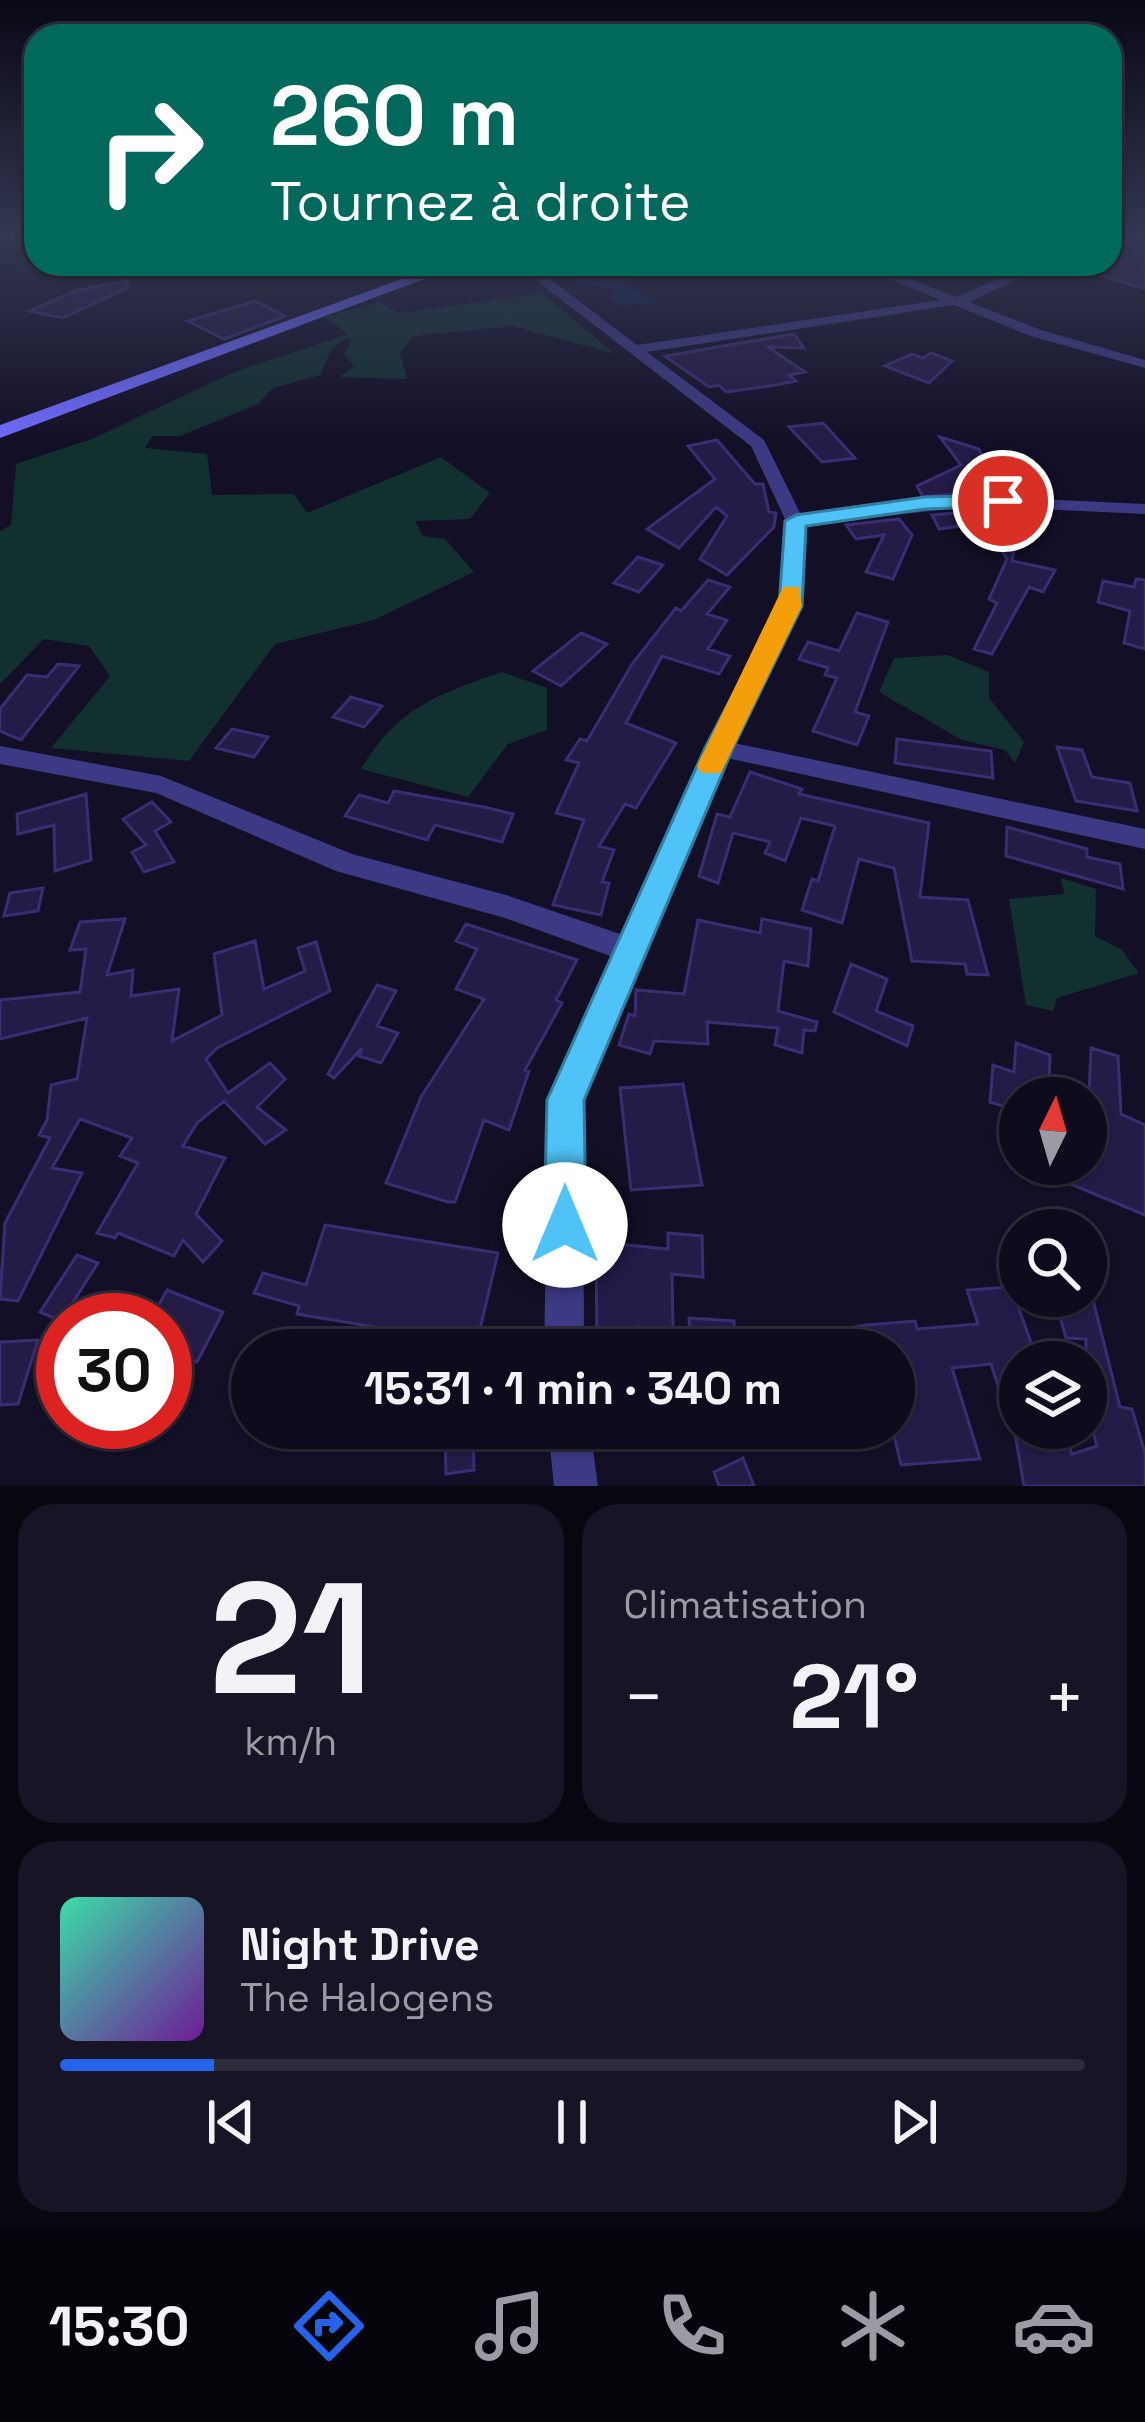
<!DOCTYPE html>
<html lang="fr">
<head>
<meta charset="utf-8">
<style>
	body { margin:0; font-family:"Space Grotesk",sans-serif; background:#171425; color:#f1f3f6; height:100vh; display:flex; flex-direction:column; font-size:45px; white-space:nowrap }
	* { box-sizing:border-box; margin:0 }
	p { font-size:39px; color:#9b9ba3 }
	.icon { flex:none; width:66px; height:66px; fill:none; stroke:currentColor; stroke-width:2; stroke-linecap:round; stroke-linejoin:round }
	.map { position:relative; height:1486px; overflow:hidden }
	.side { display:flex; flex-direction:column; gap:18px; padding:18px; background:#08060f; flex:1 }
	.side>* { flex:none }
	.top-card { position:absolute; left:24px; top:24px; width:1098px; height:252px; border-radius:36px; box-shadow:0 3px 9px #0004,0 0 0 3px #2e2b3b; background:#00695c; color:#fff; overflow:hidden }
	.needle { width:78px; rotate:5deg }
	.buttons { position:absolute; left:999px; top:1077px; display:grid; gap:24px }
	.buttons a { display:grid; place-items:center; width:108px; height:108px; border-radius:50%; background:#0e0b1c; box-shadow:0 3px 9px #0004,0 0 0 3px #2e2b3b; font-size:60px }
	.speed { position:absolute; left:36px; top:1293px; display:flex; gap:24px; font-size:60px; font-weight:700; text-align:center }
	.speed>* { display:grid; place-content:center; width:156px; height:156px; border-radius:50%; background:#0e0b1c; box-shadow:0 3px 9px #0004,0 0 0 3px #2e2b3b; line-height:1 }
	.speed .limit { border:18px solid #d22; background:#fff; color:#111 }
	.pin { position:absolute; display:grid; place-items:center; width:102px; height:102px; color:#fff; margin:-51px; border:6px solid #fff; border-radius:50%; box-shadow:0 3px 12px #0007 }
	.me { position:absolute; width:132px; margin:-66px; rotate:0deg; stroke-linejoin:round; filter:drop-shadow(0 0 9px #0008) }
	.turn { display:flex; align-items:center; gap:42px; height:252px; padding:0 48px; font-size:54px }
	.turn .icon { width:156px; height:156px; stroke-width:2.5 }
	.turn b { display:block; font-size:84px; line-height:102px }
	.big { font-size:90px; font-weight:800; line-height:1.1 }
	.side .widget { flex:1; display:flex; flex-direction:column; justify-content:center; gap:18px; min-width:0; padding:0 42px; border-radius:36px; background:#171425 }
	.side .dial { align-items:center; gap:0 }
	.dial b { font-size:156px; line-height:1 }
	.song { display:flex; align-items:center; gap:36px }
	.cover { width:144px; height:144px; border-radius:18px; background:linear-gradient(135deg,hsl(160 70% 55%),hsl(280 70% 35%)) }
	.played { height:12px; border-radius:6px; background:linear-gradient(90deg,#2563eb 15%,#2e2b3b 15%) }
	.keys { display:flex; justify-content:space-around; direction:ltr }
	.heat { display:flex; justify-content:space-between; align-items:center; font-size:66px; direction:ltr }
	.side .tiles { flex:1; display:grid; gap:18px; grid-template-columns:1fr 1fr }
	.widget:last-child { grid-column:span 2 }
	.trip { position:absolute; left:231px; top:1329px; width:684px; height:120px; border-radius:60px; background:#0e0b1c; box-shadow:0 3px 9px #0004,0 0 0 3px #2e2b3b; font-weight:800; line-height:120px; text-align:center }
	.menu { display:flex; height:192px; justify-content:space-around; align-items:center; background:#06040b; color:#9b9ba3 }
	.menu .icon { width:84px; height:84px }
	.menu .on { color:#2563eb }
	.menu b { font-size:54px; color:#f1f3f6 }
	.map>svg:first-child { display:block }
	.green { fill:#12302f }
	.water { fill:#0a1f44 }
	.building { fill:#241b47; stroke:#3b2d73; stroke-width:3 }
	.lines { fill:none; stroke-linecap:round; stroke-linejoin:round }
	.street { fill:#3d3a85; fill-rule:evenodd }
	.secondary { fill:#6f6bff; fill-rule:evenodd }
	.route { fill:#4fc3f7; stroke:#337fa1; stroke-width:3 }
	.slow { fill:#f59e0b }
</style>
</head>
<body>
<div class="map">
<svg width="1145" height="1486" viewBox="0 0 1145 1486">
	<rect width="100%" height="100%" fill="#130f26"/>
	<path class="green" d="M542,293L615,354L513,326L413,336L400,353L407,379L339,377L354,366L344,354L352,339H345L331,350L320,375L273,388L258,404L180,436H152L145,448L207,454L212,495L294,494L307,513L441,457L490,493L470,519L415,521L423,536L445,539L474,572L374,620L275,644L189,761L51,748L110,676L89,646L44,639L0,684V531L11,525L16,464L92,439L234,372L348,334L324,317L379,302L399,313Z
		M948,655L989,672V698L1024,742L1015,763L1005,750L962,740L879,692L894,658Z
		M502,672L547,688V730L508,744L468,797L361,769C399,707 436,695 502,672Z
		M1061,878L1096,889L1095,936L1121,949L1139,973L1057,998L1053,1011L1026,1005L1009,899L1064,894Z"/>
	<path class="water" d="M567,264H710L715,272L683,278L628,267L637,275L623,283L658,303L619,306L611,298L615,289L578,284Z"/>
	<path class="building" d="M1126,238L1145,242V289L1063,264H1110V244Z
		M127,281L129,287L63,318L29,311L78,290Z
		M255,301L285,316L224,339L188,321Z
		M794,334L804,348L768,347L805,372L789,375L796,381L770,386L726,392L719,385L709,387L665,356Z
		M931,353L952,361L929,383L885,366L912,354L923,358Z
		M823,423L855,458L822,462L789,427Z
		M940,437L979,449L986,464H1001L955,494L923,497L917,486L961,465Z
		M717,440L755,484H763L769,512L776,513L774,527L727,575L700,559L727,516L716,507L679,548L647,529L715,479L688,446Z
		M966,512L971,519L1006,520L1016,537L1012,561L1055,570L1043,592L1029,587L992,654L974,649L997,603L989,599L1007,559L995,538H975L968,525L939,529L932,515Z
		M899,519L912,535L893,579L866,572L884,535L856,539L846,525Z
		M638,557L663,565L639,592L614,583Z
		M1136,579L1145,580V649L1124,643L1130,611L1098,602L1103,581L1134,587Z
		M708,580L730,587L707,614L727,620L708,649L730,656L719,674L662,656L626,723L676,743L636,808L625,804L599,846L614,850L602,882L609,883L601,915L553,905L584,820L556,813L579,763L566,760L580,739L587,741L632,664L676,608L681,611Z
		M857,613L888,622L855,712L869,716L857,745L813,731L837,678L825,675L828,668L799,659L808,642L839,651Z
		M581,633L607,644L561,686L533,671Z
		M58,664L79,666L21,740L0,731V709L27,675L47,677Z
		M351,697L382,706L364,727L333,717Z
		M232,729L268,737L254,757L216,748Z
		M897,739L991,751L993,778L895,763Z
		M1057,747L1082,750L1092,777L1130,783L1137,811L1076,801Z
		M750,772L802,789L799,794L929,823L920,897L968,900L988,975L967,974L965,964L912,961L894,868L859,859L842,923L802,910L812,879L818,881L835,826L801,818L785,861L765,853L770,842L733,833L718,883L699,876L717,814L730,817Z
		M394,791L484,807L513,814L502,842L435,825L427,840L345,816L359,795L388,803Z
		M86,794L91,860L55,871L54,825L18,834L17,814Z
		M152,802L171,822L155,831L174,862L144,872L132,852L146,845L123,819Z
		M1007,827L1087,849V857L1120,864L1123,889L1006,856Z
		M43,888L38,911L4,916L10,893Z
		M125,919L107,975L133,970L131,996L179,989L172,1041L222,1015L214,954L255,941L264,989L305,971L298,948L316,942L330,991L217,1048L206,1059L228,1093L270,1063L285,1079L257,1107L286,1130L265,1144L224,1101L197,1123L183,1146L225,1158L196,1214L222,1241L203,1262L183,1240L174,1256L118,1233L115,1238L97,1233L138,1163L120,1156L132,1138L80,1119L52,1168L82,1173L18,1301L0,1299L5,1223L50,1138L39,1135L47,1120L51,1085L77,1079L87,1018L0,1039V1000L80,992L86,949L70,950L80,922Z
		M762,919L811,929L808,966L784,961L778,1011L817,1022L815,1031L804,1030L802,1053L775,1045L778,1028L707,1022L708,1044L654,1041L650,1054L619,1045L629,1014L635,1016L636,990L684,994L698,920L760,933Z
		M466,924L577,960L556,1000L562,1003L525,1070L529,1071L509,1130L484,1120L455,1202H448L386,1183L421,1097L484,999L456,989L477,949L456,941Z
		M851,964L887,979L876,1011L913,1026L907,1046L834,1012Z
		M377,985L396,991L377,1026L398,1033L381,1063L359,1056L362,1048L334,1078L328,1074Z
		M1016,1043L1050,1055L1049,1083L1084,1098H1020V1112L990,1102L993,1065L1014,1072Z
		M1091,1048L1118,1056L1121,1114L1145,1125V1215L1061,1180V1164H1086Z
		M683,1084L702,1185L631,1190L620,1088Z
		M325,1225L498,1253L475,1350H375L381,1328L297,1314L299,1306L254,1293L263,1273L306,1285Z
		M668,1233L702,1236L703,1277L672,1274L673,1329L637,1327V1350H597L596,1242L668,1249Z
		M77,1255L98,1263L61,1321L40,1312Z
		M1011,1287L1038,1362H1020V1387L999,1389L991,1364L952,1368L980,1459L901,1465L894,1435V1350H794V1338L866,1325L915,1321L917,1329L978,1324L967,1290Z
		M167,1290L223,1312L197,1362L165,1348V1320H150Z
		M1054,1296H1092L1120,1407L1132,1409L1145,1453V1486H1024L1014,1428H1063L1072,1454L1097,1446L1086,1408V1339L1066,1338Z
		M689,1318L734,1321L736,1350H690Z
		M38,1340L18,1404L0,1405V1342Z
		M445,1428H473L474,1470L446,1474Z
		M743,1458L754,1486H719L714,1472Z"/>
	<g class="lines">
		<path class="street" d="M533,264H545L550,279L637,345L940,300L855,264H871L956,297L1034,264H1050L969,302L1041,330L1145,360V368L1031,336L954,305L647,352L764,440L801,515L976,496L1145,504V514L976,506L804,525L800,606L734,743L1145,829V849L727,758L583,1099L584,1350H544L549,1099L613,957L505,918L336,871L156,793L0,764V746L161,776L352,854L506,895L623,935L707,748L780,606L786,521L751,446L541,284Z
			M548,1428H590L598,1486H554Z"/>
		<path class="secondary" d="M443,264H464L0,438V425Z"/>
	</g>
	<linearGradient id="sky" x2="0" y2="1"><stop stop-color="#0a0815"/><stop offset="0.53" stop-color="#333752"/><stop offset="1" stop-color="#333752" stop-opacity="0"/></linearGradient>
	<rect width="1145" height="444" fill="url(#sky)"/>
	<path class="route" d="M1003,495L1010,497V506L925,509L806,526L802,606L733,748L584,1100L586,1225L580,1239L565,1245L550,1239L544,1225L547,1100L705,748L779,606L785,521L796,515L925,497Z"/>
	<path class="slow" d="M783,587H799L802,606L721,773H701L697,766Z"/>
</svg>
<div class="buttons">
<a><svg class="needle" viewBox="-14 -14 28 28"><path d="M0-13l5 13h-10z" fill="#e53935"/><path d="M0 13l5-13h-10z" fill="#9b9ba3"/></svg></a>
<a><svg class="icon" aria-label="search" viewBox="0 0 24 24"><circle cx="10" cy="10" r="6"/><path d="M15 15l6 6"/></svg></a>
<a><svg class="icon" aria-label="layers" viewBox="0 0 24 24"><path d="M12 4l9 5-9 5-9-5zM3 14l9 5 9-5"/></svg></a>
</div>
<div class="speed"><div class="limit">30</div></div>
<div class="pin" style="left:1003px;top:501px;background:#d93025"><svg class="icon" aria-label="arrive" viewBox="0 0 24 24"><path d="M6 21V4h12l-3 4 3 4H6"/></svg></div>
<svg class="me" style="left:565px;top:1225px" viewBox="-20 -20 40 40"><circle r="19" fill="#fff"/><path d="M0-13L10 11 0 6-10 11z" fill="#4fc3f7"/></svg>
<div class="trip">15:31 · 1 min · 340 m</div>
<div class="top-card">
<div class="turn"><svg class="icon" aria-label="right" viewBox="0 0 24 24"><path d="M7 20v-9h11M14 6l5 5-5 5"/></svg><div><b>260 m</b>Tournez à droite</div></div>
</div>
</div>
<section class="side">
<div class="tiles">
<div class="widget dial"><b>21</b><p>km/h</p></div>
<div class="widget"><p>Climatisation</p>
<div class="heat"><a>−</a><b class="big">21°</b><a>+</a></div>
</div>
<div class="widget">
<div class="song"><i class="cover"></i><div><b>Night Drive</b><p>The Halogens</p></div></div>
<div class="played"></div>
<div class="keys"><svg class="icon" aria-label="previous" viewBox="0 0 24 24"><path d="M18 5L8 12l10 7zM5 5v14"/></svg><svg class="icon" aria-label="pause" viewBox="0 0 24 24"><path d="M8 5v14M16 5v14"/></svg><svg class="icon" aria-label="next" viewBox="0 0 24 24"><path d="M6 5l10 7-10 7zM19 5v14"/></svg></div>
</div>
</div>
</section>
<nav class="menu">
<b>15:30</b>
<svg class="icon on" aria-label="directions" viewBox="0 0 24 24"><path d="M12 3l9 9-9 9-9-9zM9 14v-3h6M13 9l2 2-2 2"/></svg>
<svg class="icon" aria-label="music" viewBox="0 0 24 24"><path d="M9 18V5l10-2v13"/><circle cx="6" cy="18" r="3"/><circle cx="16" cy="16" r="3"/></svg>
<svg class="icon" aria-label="phone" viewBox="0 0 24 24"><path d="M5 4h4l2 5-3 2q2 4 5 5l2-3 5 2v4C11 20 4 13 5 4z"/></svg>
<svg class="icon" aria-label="climate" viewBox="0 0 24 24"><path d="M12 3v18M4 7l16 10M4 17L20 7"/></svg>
<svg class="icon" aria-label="car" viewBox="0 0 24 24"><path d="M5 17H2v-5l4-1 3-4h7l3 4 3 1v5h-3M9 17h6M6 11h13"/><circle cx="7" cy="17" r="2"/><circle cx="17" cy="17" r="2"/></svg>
</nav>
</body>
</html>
